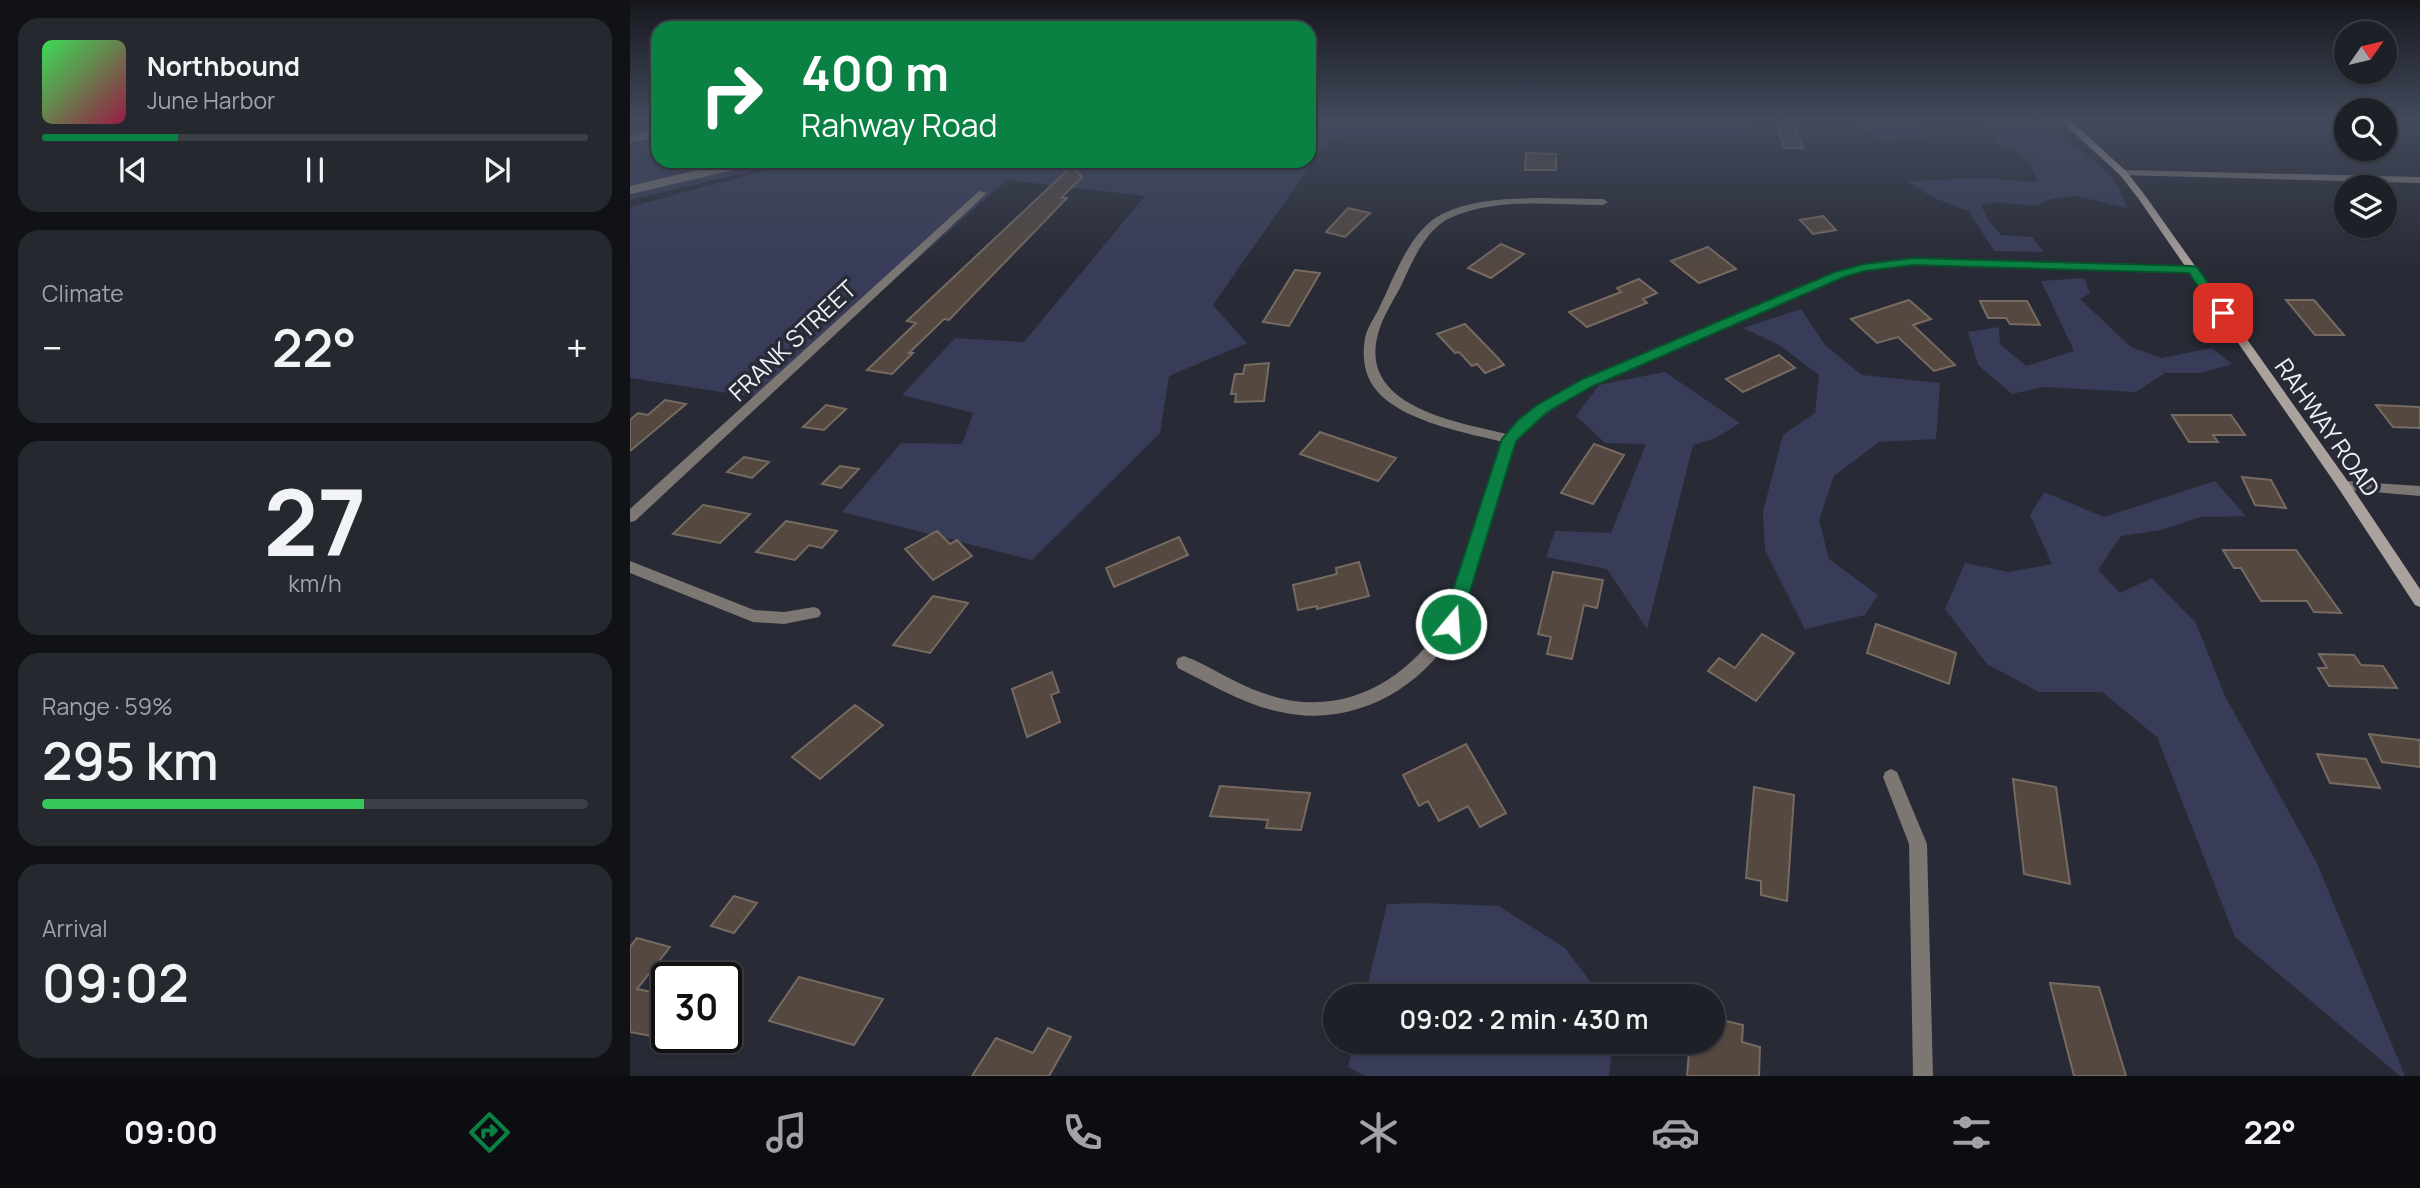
<!DOCTYPE html>
<html lang="en">
<head>
<meta charset="utf-8">
<style>
	body { margin:0; font-family:Manrope,sans-serif; background:#262830; color:#f1f3f6; height:100vh; display:flex; flex-direction:column; font-size:26px; white-space:nowrap }
	* { box-sizing:border-box; margin:0 }
	p { font-size:23px; color:#a1a3a8 }
	.icon { flex:none; width:38px; height:38px; fill:none; stroke:currentColor; stroke-width:2; stroke-linecap:round; stroke-linejoin:round }
	.map { position:relative; flex:1; overflow:hidden }
	.side { display:flex; flex-direction:column; gap:18px; padding:18px; background:#101216; width:630px }
	.side>* { flex:none }
	.top-card { position:absolute; left:21px; top:21px; width:665px; height:147px; border-radius:21px; box-shadow:0 2px 5px #0004,0 0 0 2px #3c3e45; background:#0b8043; color:#fff; overflow:hidden }
	.needle { width:46px; rotate:56deg }
	.buttons { position:absolute; left:1704px; top:21px; display:grid; gap:14px }
	.buttons a { display:grid; place-items:center; width:63px; height:63px; border-radius:50%; background:#1e2028; box-shadow:0 2px 5px #0004,0 0 0 2px #3c3e45; font-size:35px }
	.speed { position:absolute; left:21px; top:962px; display:flex; gap:14px; font-size:35px; font-weight:700; text-align:center }
	.speed>* { display:grid; place-content:center; width:91px; height:91px; border-radius:50%; background:#1e2028; box-shadow:0 2px 5px #0004,0 0 0 2px #3c3e45; line-height:1 }
	.speed .limit { border:4px solid #111; border-radius:10px; background:#fff; color:#111 }
	.pin { position:absolute; display:grid; place-items:center; width:60px; height:60px; color:#fff; margin:-30px; border-radius:14px; box-shadow:0 4px 10px #0006 }
	.me { position:absolute; width:77px; margin:-38px; rotate:18deg; stroke-linejoin:round; filter:drop-shadow(0 0 5px #0008) }
	.turn { display:flex; align-items:center; gap:24px; height:147px; padding:0 35px; font-size:32px }
	.turn .icon { width:91px; height:91px; stroke-width:2.5 }
	.turn b { display:block; font-size:49px; line-height:60px }
	.big { font-size:52px; font-weight:600; line-height:1.1 }
	.side .card { flex:1; display:flex; flex-direction:column; justify-content:center; gap:10px; min-width:0; padding:0 24px; border-radius:21px; background:#262830 }
	.side .dial { align-items:center; gap:0 }
	.dial b { font-size:91px; line-height:1 }
	.song { display:flex; align-items:center; gap:21px }
	.cover { width:84px; height:84px; border-radius:10px; background:linear-gradient(135deg,hsl(130 70% 55%),hsl(340 70% 35%)) }
	.played { height:7px; border-radius:4px; background:linear-gradient(90deg,#0b8043 25%,#3c3e45 25%) }
	.keys { display:flex; justify-content:space-around; direction:ltr }
	.heat { display:flex; justify-content:space-between; align-items:center; font-size:38px; direction:ltr }
	.charge { height:10px; border-radius:5px; background:linear-gradient(90deg,#34c759 59%,#3c3e45 0) }
	.trip { position:absolute; left:693px; top:984px; width:402px; height:70px; border-radius:35px; background:#1e2028; box-shadow:0 2px 5px #0004,0 0 0 2px #3c3e45; font-weight:600; line-height:70px; text-align:center }
	.dock { display:flex; height:112px; justify-content:space-around; align-items:center; background:#0c0d10; color:#a1a3a8 }
	.dock .icon { width:49px; height:49px }
	.dock .selected { color:#0b8043 }
	.dock b { font-size:32px; color:#f1f3f6 }
	main { display:flex; flex:1; min-height:0 }
	.map>svg:first-child { display:block }
	.green { fill:#393c58 }
	.building { fill:#544840; stroke:#766a61; stroke-width:2 }
	.lines { fill:none; stroke-linecap:round; stroke-linejoin:round }
	.lane { stroke:#7d7774; stroke-width:8 }
	.street { fill:#7d7774; fill-rule:evenodd }
	.secondary { fill:#aca29d; fill-rule:evenodd }
	.route { fill:#0b8043; stroke:#07532c; stroke-width:2 }
	.labels { text-anchor:middle; dominant-baseline:central; stroke-width:7; stroke-linejoin:round; paint-order:stroke }
	.street-label { font-size:24px; fill:#eff1f8; stroke:#282a35 }
</style>
</head>
<body>
<main>
<section class="side">
<div class="card">
<div class="song"><i class="cover"></i><div><b>Northbound</b><p>June Harbor</p></div></div>
<div class="played"></div>
<div class="keys"><svg class="icon" aria-label="previous" viewBox="0 0 24 24"><path d="M18 5L8 12l10 7zM5 5v14"/></svg><svg class="icon" aria-label="pause" viewBox="0 0 24 24"><path d="M8 5v14M16 5v14"/></svg><svg class="icon" aria-label="next" viewBox="0 0 24 24"><path d="M6 5l10 7-10 7zM19 5v14"/></svg></div>
</div>
<div class="card"><p>Climate</p>
<div class="heat"><a>−</a><b class="big">22°</b><a>+</a></div>
</div>
<div class="card dial"><b>27</b><p>km/h</p></div>
<div class="card"><p>Range · 59%</p><b class="big">295 km</b><div class="charge"></div></div>
<div class="card"><p>Arrival</p><b class="big">09:02</b></div>
</section>
<div class="map">
<svg width="1790" height="1076" viewBox="0 0 1790 1076">
	<rect width="100%" height="100%" fill="#282a35"/>
	<path class="green" d="M679,119H1111L1124,136L700,137L583,305L617,343L539,376L530,433L402,560L212,512L271,443L332,444L343,413L272,395L325,338L394,342L515,196L377,180L130,398L0,378V207L169,161H679Z
		M1224,119H1287L1298,139L1248,141Z
		M1353,119H1418C1441,154 1484,161 1497,208L1447,196L1421,199L1406,206L1364,202L1351,205L1358,220L1371,235L1402,237L1414,252L1364,251L1339,211L1304,198L1277,181L1351,178L1407,182C1402,158 1387,148 1364,143L1367,136Z
		M28,124V161H164L0,200V130Z
		M1454,278L1460,293L1450,299L1501,347L1531,358L1582,348L1602,364L1570,373H1535L1506,392L1413,387L1382,394L1348,365L1338,332L1369,327L1370,344L1396,366L1444,351L1411,281Z
		M1171,309L1195,345L1232,375L1310,383L1306,439L1249,442L1204,476L1189,520L1199,559L1248,595L1235,615L1175,629L1135,550L1133,511L1153,435L1185,413L1189,375L1149,345L1113,328Z
		M1035,372L1110,423L1086,438L1063,445L1017,629L977,569L916,557L925,531L981,533L1016,444L975,443L946,416L969,385Z
		M1585,481L1616,516L1571,517L1531,530L1491,536L1468,570L1490,593L1522,578L1566,623L1595,696L1686,861L1775,1076H1770L1605,937L1527,737L1472,692H1409L1357,664L1315,609L1335,563L1379,572L1422,564L1400,515L1414,492L1474,517Z
		M795,903L869,906L935,948L971,996H735L757,904Z
		M724,1041H983L979,1076H735L718,1067Z"/>
	<path class="building" d="M1146,123H1164L1173,148H1154Z
		M896,153L926,154V170H895Z
		M442,166L452,177L431,198H437L319,320L314,319L279,353H283L262,374L237,370L286,323L277,321Z
		M718,208L740,213L715,237L696,232Z
		M1193,216L1206,230L1183,234L1170,220Z
		M871,244L894,254L861,278L838,268Z
		M1078,247L1106,269L1069,283L1041,261Z
		M665,270L690,273L659,326L633,322Z
		M1009,279L1027,293L1013,299L1017,303L957,327L939,312L991,292L987,288Z
		M1279,300L1301,319L1283,325L1325,365L1304,371L1268,337L1247,343L1221,319Z
		M1656,300H1684L1714,335H1685Z
		M1350,301H1397L1410,325L1380,324L1376,318H1358Z
		M835,324L868,358L874,365L855,373L847,364L842,366L829,352L825,353L807,334Z
		M1149,355L1165,368L1113,392L1096,379Z
		M639,363L634,401L605,402L606,394H601L605,374H613L615,365Z
		M35,400L56,404L0,451V420L8,413L18,415Z
		M196,405L216,409L194,430L173,427Z
		M1746,405L1790,407V428L1763,427Z
		M1542,415H1601L1615,435H1583L1588,442H1559Z
		M690,432L766,458L748,481L670,454Z
		M964,444L994,455L963,504L931,493Z
		M114,457L139,462L122,478L97,472Z
		M210,466L229,469L211,488L192,484Z
		M1612,477L1641,480L1656,508L1625,505Z
		M73,505L120,514L90,543L43,534Z
		M156,521L207,531L192,548L179,545L165,560L126,552Z
		M307,531L320,544L327,540L342,556L303,580L275,549Z
		M549,537L558,555L484,587L476,568Z
		M1593,550H1666L1711,613L1684,612L1677,601H1631L1611,568H1604Z
		M729,562L739,596L687,609V606L668,610L663,585L707,574L706,568Z
		M923,572L973,580L967,608L954,605L942,659L917,654L921,637L908,634Z
		M303,596L338,603L300,653L263,645Z
		M1246,624L1326,653L1319,684L1237,653Z
		M1132,634L1164,653L1126,701L1078,671L1089,658L1105,668Z
		M1689,654L1724,655L1731,665L1753,666L1767,688L1699,686L1688,668H1697Z
		M422,672L429,692L421,695L430,722L397,737L382,689Z
		M225,705L253,725L190,779L162,757Z
		M1739,734L1790,740V767L1752,762Z
		M836,744L876,813L850,827L838,806L809,821L798,801L789,806L773,775Z
		M1687,754L1736,759L1750,788L1700,783Z
		M1383,779L1426,787L1440,884L1394,874Z
		M590,786L680,793L671,830L636,828L638,820L580,816Z
		M1124,787L1164,795L1157,901L1131,895V881L1116,878Z
		M104,896L127,903L104,933L81,926Z
		M7,938L40,947L7,989L37,995V1039L0,1032V947Z
		M169,977L253,999L224,1045L139,1021Z
		M1420,983L1469,987L1496,1076H1444Z
		M1083,1018L1113,1025L1112,1042L1130,1047L1129,1076H1057L1060,1041H1083Z
		M418,1028L441,1037L419,1076H342L366,1038L403,1053Z"/>
	<g class="lines">
		<path class="lane" d="M0,138L28,134
			M0,190L111,164L144,161"/>
		<path class="street" d="M1493,170L1790,177V183L1490,175L1488,173Z
			M349,191L357,193L5,521L0,522V509Z
			M906,198L973,199L978,202L973,205C923,205 867,197 820,218C795,230 782,262 771,286C763,301 752,318 748,334C728,407 827,422 877,434L912,403L955,378L1205,273L1234,265L1283,259L1562,267L1567,270L1562,273L1283,265L1235,271L1213,277C1164,298 1114,319 1065,339C1001,366 935,390 886,441L829,624C794,690 720,730 646,711C611,703 580,684 548,668L546,663L548,658L554,656C581,666 605,684 633,693C707,720 774,685 814,622L873,442C834,432 761,420 740,381C733,367 732,350 736,334C739,325 746,315 750,306C765,276 780,230 812,214C841,200 874,199 906,198Z
			M1714,481L1790,486V496L1709,489L1707,486L1709,483Z
			M0,561L124,610L154,612L184,607L189,609L191,613L189,617L154,624L123,622L0,573Z
			M1261,769L1267,772L1297,844L1303,1076H1283L1279,844L1253,777L1255,772Z"/>
		<path class="secondary" d="M1429,119H1439L1496,171L1514,194L1719,483L1790,589V607L1785,605L1709,489L1508,198L1490,175Z"/>
	</g>
	<linearGradient id="sky" x2="0" y2="1"><stop stop-color="#16171d"/><stop offset="0.44" stop-color="#424a5c"/><stop offset="1" stop-color="#424a5c" stop-opacity="0"/></linearGradient>
	<rect width="1790" height="270" fill="url(#sky)"/>
	<path class="route" d="M1283,258L1562,266L1567,267L1599,313L1588,316L1559,273L1283,265L1235,271L1214,277L963,386L917,412L886,441L830,624L827,629H815L812,624L872,439L888,420L907,405L953,379L1205,272L1234,264Z"/>
	<g class="labels">
		<g class="street-label">
			<text transform="translate(162 340) rotate(-43)">FRANK STREET</text>
			<text transform="translate(1698 427) rotate(55)">RAHWAY ROAD</text>
		</g>
	</g>
</svg>
<div class="buttons">
<a><svg class="needle" viewBox="-14 -14 28 28"><path d="M0-13l5 13h-10z" fill="#e53935"/><path d="M0 13l5-13h-10z" fill="#a1a3a8"/></svg></a>
<a><svg class="icon" aria-label="search" viewBox="0 0 24 24"><circle cx="10" cy="10" r="6"/><path d="M15 15l6 6"/></svg></a>
<a><svg class="icon" aria-label="layers" viewBox="0 0 24 24"><path d="M12 4l9 5-9 5-9-5zM3 14l9 5 9-5"/></svg></a>
</div>
<div class="speed"><div class="limit">30</div></div>
<div class="pin" style="left:1593px;top:313px;background:#d93025"><svg class="icon" aria-label="arrive" viewBox="0 0 24 24"><path d="M6 21V4h12l-3 4 3 4H6"/></svg></div>
<svg class="me" style="left:821px;top:624px" viewBox="-20 -20 40 40"><circle r="17" fill="#0b8043" stroke="#fff" stroke-width="3"/><path d="M0-11L8 9 0 5-8 9z" fill="#fff"/></svg>
<div class="trip">09:02 · 2 min · 430 m</div>
<div class="top-card">
<div class="turn"><svg class="icon" aria-label="right" viewBox="0 0 24 24"><path d="M7 20v-9h11M14 6l5 5-5 5"/></svg><div><b>400 m</b>Rahway Road</div></div>
</div>
</div>
</main>
<nav class="dock">
<b>09:00</b>
<svg class="icon selected" aria-label="directions" viewBox="0 0 24 24"><path d="M12 3l9 9-9 9-9-9zM9 14v-3h6M13 9l2 2-2 2"/></svg>
<svg class="icon" aria-label="music" viewBox="0 0 24 24"><path d="M9 18V5l10-2v13"/><circle cx="6" cy="18" r="3"/><circle cx="16" cy="16" r="3"/></svg>
<svg class="icon" aria-label="phone" viewBox="0 0 24 24"><path d="M5 4h4l2 5-3 2q2 4 5 5l2-3 5 2v4C11 20 4 13 5 4z"/></svg>
<svg class="icon" aria-label="climate" viewBox="0 0 24 24"><path d="M12 3v18M4 7l16 10M4 17L20 7"/></svg>
<svg class="icon" aria-label="car" viewBox="0 0 24 24"><path d="M5 17H2v-5l4-1 3-4h7l3 4 3 1v5h-3M9 17h6M6 11h13"/><circle cx="7" cy="17" r="2"/><circle cx="17" cy="17" r="2"/></svg>
<svg class="icon" aria-label="filters" viewBox="0 0 24 24"><path d="M4 7h16M4 17h16"/><circle cx="9" cy="7" r="2"/><circle cx="15" cy="17" r="2"/></svg>
<b>22°</b>
</nav>
</body>
</html>
